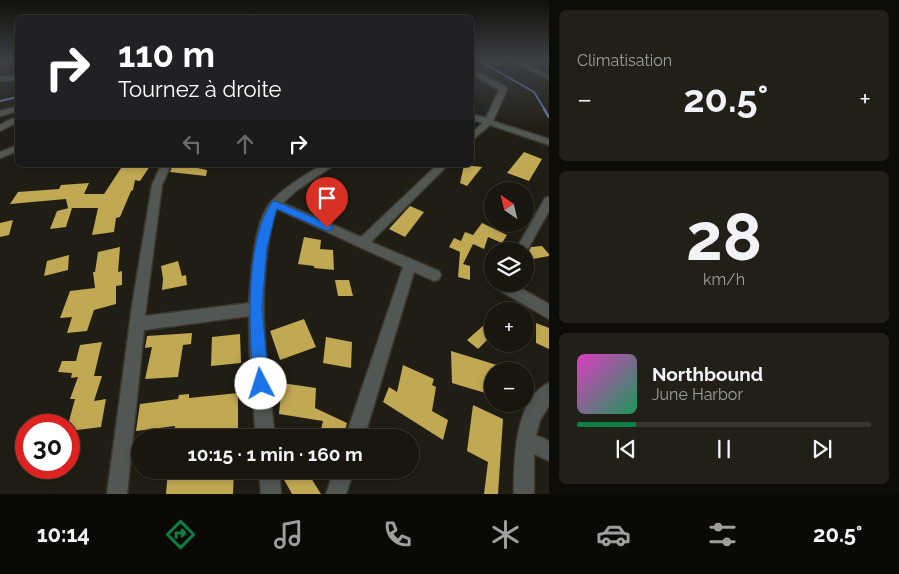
<!DOCTYPE html>
<html lang="fr">
<head>
<meta charset="utf-8">
<style>
	body { margin:0; font-family:Raleway,sans-serif; background:#211f18; color:#f1f3f6; height:100vh; display:flex; flex-direction:column; font-size:19px; white-space:nowrap }
	* { box-sizing:border-box; margin:0 }
	p { font-size:16px; color:#9f9f9e }
	.icon { flex:none; width:28px; height:28px; fill:none; stroke:currentColor; stroke-width:2; stroke-linecap:round; stroke-linejoin:round }
	.map { position:relative; flex:1; overflow:hidden }
	.panel { display:flex; flex-direction:column; gap:10px; padding:10px; background:#0d0c08; width:350px }
	.panel>* { flex:none }
	.top-card { position:absolute; left:15px; top:15px; width:459px; height:152px; border-radius:8px; box-shadow:0 2px 8px #0003,0 0 0 1px #36352f; background:#202124; color:#fff; overflow:hidden }
	.needle { width:32px; rotate:325deg }
	.fabs { position:absolute; left:484px; top:182px; display:grid; gap:10px }
	.fabs a { display:grid; place-items:center; width:50px; height:50px; border-radius:50%; background:#18160f; box-shadow:0 2px 8px #0003,0 0 0 1px #36352f; font-size:25px }
	.speed { position:absolute; left:15px; top:414px; display:flex; gap:10px; font-size:25px; font-weight:700; text-align:center }
	.speed>* { display:grid; place-content:center; width:65px; height:65px; border-radius:50%; background:#18160f; box-shadow:0 2px 8px #0003,0 0 0 1px #36352f; line-height:1 }
	.speed .limit { border:8px solid #d22; background:#fff; color:#111 }
	.pin { position:absolute; display:grid; place-items:center; width:42px; height:42px; color:#fff; margin:-51px -21px; border-radius:50% 50% 50% 0; rotate:-45deg; box-shadow:0 0 5px #0007 }
	.pin .icon { rotate:45deg }
	.me { position:absolute; width:55px; margin:-28px; rotate:355deg; stroke-linejoin:round; filter:drop-shadow(0 0 4px #0008) }
	.turn { display:flex; align-items:center; gap:18px; height:105px; padding:0 20px; font-size:22px }
	.turn .icon { width:65px; height:65px; stroke-width:2.5 }
	.turn b { display:block; font-size:35px; line-height:42px }
	.lanes { display:flex; align-items:center; height:48px; padding:0 20px; background:#0003; justify-content:center; gap:25px; direction:ltr }
	.lanes .off { opacity:.35 }
	.big { font-size:38px; font-weight:700; line-height:1.1 }
	.panel .tile { flex:1; display:flex; flex-direction:column; justify-content:center; gap:8px; min-width:0; padding:0 18px; border-radius:8px; background:#211f18 }
	.panel .dial { align-items:center; gap:0 }
	.dial b { font-size:65px; line-height:1 }
	.song { display:flex; align-items:center; gap:15px }
	.cover { width:60px; height:60px; border-radius:8px; background:linear-gradient(135deg,hsl(310 70% 55%),hsl(150 70% 35%)) }
	.played { height:5px; border-radius:2px; background:linear-gradient(90deg,#0b8043 20%,#36352f 20%) }
	.keys { display:flex; justify-content:space-around; direction:ltr }
	.heat { display:flex; justify-content:space-between; align-items:center; font-size:28px; direction:ltr }
	.trip { position:absolute; left:131px; top:429px; width:288px; height:50px; border-radius:25px; background:#18160f; box-shadow:0 2px 8px #0003,0 0 0 1px #36352f; font-weight:700; line-height:50px; text-align:center }
	.tabs { display:flex; height:80px; justify-content:space-around; align-items:center; background:#0a0906; color:#9f9f9e }
	.tabs .icon { width:35px; height:35px }
	.tabs .selected { color:#0b8043 }
	.tabs b { font-size:22px; color:#f1f3f6 }
	main { display:flex; flex:1; min-height:0 }
	.map>svg:first-child { display:block }
	.lines { fill:none; stroke-linecap:round; stroke-linejoin:round }
	.stream-far1 { stroke:#667ca6; stroke-width:2 }
	.stream { stroke:#667ca6; stroke-width:2.5 }
	.building { fill:#c1a853 }
	.minor-casing { stroke:#3a372f; stroke-width:3 }
	.minor { fill:#535753; fill-rule:evenodd }
	.route { fill:#1a73e8; stroke:#114b97 }
</style>
</head>
<body>
<main>
<div class="map">
<svg width="549" height="494" viewBox="0 0 549 494">
	<rect width="100%" height="100%" fill="#201d14"/>
	<g class="lines">
		<path class="stream-far1" d="M478,60L534,92L545,110
			M0,101L18,97"/>
		<path class="stream" d="M544,109L549,117"/>
	</g>
	<path class="building" d="M524,152L542,159L529,181L507,173Z
		M123,165L150,166L140,181L135,180L133,190L131,191L120,217L116,218L114,232L92,235L98,208H72L66,227L50,229L57,211L69,208H68L66,199L10,204L18,192L59,189L61,185L89,183L84,194H104Z
		M173,165H183L207,170L206,176L170,172Z
		M464,165L482,167L467,186L460,183Z
		M410,206L424,212L405,237L389,229Z
		M13,220L9,235L0,237V223Z
		M482,223L507,235L502,243L488,237L484,249L473,244L463,264L470,266V280L458,277L460,252L449,247L454,238L461,241L465,232L473,235Z
		M304,237L321,240L320,249L333,250L334,270L314,268V266L298,264Z
		M542,246L549,254V256L533,259L528,253L531,247Z
		M120,247L118,272L122,271V285L116,286V304L94,310L87,331L67,333L72,317L60,318L70,291L95,288L93,272H95L98,252Z
		M69,255L68,270L44,276L47,261Z
		M178,261L182,276L186,275L187,285L162,290L163,279L161,266Z
		M335,280H349L353,296H338Z
		M304,319L316,347L280,360L270,331Z
		M536,323L549,328V349L536,343Z
		M484,325L492,332V335L478,349L467,340Z
		M192,333L191,344L183,345L178,377L145,379L152,347L145,348L147,336Z
		M240,334L241,363L211,366L212,337Z
		M326,337L352,342L351,368L323,363Z
		M102,342L94,376H102L94,401L106,399L101,427L69,431V421L75,399H70L78,377L71,378L72,373L58,372L62,361H76L80,345Z
		M451,351L510,369V371H492V395L452,383Z
		M403,365L434,379L432,385L436,387L432,411L448,420L443,440L383,402L389,387L397,392Z
		M282,383L316,388L315,408L347,423L343,438H319L323,421L279,414Z
		M238,393V428L185,434V438H173L175,426L136,431L140,404L178,399L179,395L189,394V398Z
		M473,405L503,419L498,494H484L488,462L467,451Z
		M168,470H234L233,494H166Z
		M289,470H306L321,494H292L282,476Z"/>
	<g class="lines">
		<g class="minor-casing">
			<path id="minor" d="M508,60H516L549,75V79Z
				M471,68L506,87L507,90L493,121L549,139V145L490,125L471,141V133L483,123L471,119V114L486,118L499,90L471,73Z
				M18,76V80L0,81V77Z
				M18,106V111L0,116V111Z
				M11,119H17L18,122L0,131V125Z
				M18,145V151L0,158V152Z
				M161,165H171L162,185L145,316L249,303C251,275 253,225 270,203C278,193 289,186 299,179C312,171 319,165 334,165L296,191L283,203L361,237L437,165H448L371,242L439,271L441,275L439,279L434,281L414,272L364,438H345L403,267L277,209C271,221 270,234 268,246C258,310 268,374 275,438H256L250,362L249,316L144,330L127,494H107L132,306L152,185Z
				M549,197V211L525,254V251H515L545,198Z
				M498,284H513L549,304V319L504,293Z
				M549,383V406L540,420L536,435L549,441V461L534,454V494H514C514,463 514,398 549,383Z
				M259,470H279L281,494H261Z
				M334,470H354L346,494H326Z"/>
		</g>
		<use href="#minor" class="minor"/>
	</g>
	<linearGradient id="sky" x2="0" y2="1"><stop stop-color="#12100b"/><stop offset="0.47" stop-color="#3c4045"/><stop offset="1" stop-color="#3c4045" stop-opacity="0"/></linearGradient>
	<rect width="549" height="129" fill="url(#sky)"/>
	<path class="route" d="M275,201L331,225L333,228L327,231L277,209L276,211L267,248L262,308L269,384L266,390L261,392L255,390L253,384C250,335 243,243 272,202Z"/>
</svg>
<div class="fabs">
<a><svg class="needle" viewBox="-14 -14 28 28"><path d="M0-13l5 13h-10z" fill="#e53935"/><path d="M0 13l5-13h-10z" fill="#9f9f9e"/></svg></a>
<a><svg class="icon" aria-label="layers" viewBox="0 0 24 24"><path d="M12 4l9 5-9 5-9-5zM3 14l9 5 9-5"/></svg></a>
<a>+</a>
<a>−</a>
</div>
<div class="speed"><div class="limit">30</div></div>
<div class="pin" style="left:327px;top:228px;background:#d93025"><svg class="icon" aria-label="arrive" viewBox="0 0 24 24"><path d="M6 21V4h12l-3 4 3 4H6"/></svg></div>
<svg class="me" style="left:261px;top:384px" viewBox="-20 -20 40 40"><circle r="19" fill="#fff"/><path d="M0-13L10 11 0 6-10 11z" fill="#1a73e8"/></svg>
<div class="trip">10:15 · 1 min · 160 m</div>
<div class="top-card">
<div class="turn"><svg class="icon" aria-label="right" viewBox="0 0 24 24"><path d="M7 20v-9h11M14 6l5 5-5 5"/></svg><div><b>110 m</b>Tournez à droite</div></div>
<div class="lanes"><svg class="icon off" aria-label="left" viewBox="0 0 24 24"><path d="M17 20v-9H6M10 6l-5 5 5 5"/></svg><svg class="icon off" aria-label="ahead" viewBox="0 0 24 24"><path d="M12 20V5M6 11l6-6 6 6"/></svg><svg class="icon" aria-label="right" viewBox="0 0 24 24"><path d="M7 20v-9h11M14 6l5 5-5 5"/></svg></div>
</div>
</div>
<section class="panel">
<div class="tile"><p>Climatisation</p>
<div class="heat"><a>−</a><b class="big">20.5°</b><a>+</a></div>
</div>
<div class="tile dial"><b>28</b><p>km/h</p></div>
<div class="tile">
<div class="song"><i class="cover"></i><div><b>Northbound</b><p>June Harbor</p></div></div>
<div class="played"></div>
<div class="keys"><svg class="icon" aria-label="previous" viewBox="0 0 24 24"><path d="M18 5L8 12l10 7zM5 5v14"/></svg><svg class="icon" aria-label="pause" viewBox="0 0 24 24"><path d="M8 5v14M16 5v14"/></svg><svg class="icon" aria-label="next" viewBox="0 0 24 24"><path d="M6 5l10 7-10 7zM19 5v14"/></svg></div>
</div>
</section>
</main>
<nav class="tabs">
<b>10:14</b>
<svg class="icon selected" aria-label="directions" viewBox="0 0 24 24"><path d="M12 3l9 9-9 9-9-9zM9 14v-3h6M13 9l2 2-2 2"/></svg>
<svg class="icon" aria-label="music" viewBox="0 0 24 24"><path d="M9 18V5l10-2v13"/><circle cx="6" cy="18" r="3"/><circle cx="16" cy="16" r="3"/></svg>
<svg class="icon" aria-label="phone" viewBox="0 0 24 24"><path d="M5 4h4l2 5-3 2q2 4 5 5l2-3 5 2v4C11 20 4 13 5 4z"/></svg>
<svg class="icon" aria-label="climate" viewBox="0 0 24 24"><path d="M12 3v18M4 7l16 10M4 17L20 7"/></svg>
<svg class="icon" aria-label="car" viewBox="0 0 24 24"><path d="M5 17H2v-5l4-1 3-4h7l3 4 3 1v5h-3M9 17h6M6 11h13"/><circle cx="7" cy="17" r="2"/><circle cx="17" cy="17" r="2"/></svg>
<svg class="icon" aria-label="filters" viewBox="0 0 24 24"><path d="M4 7h16M4 17h16"/><circle cx="9" cy="7" r="2"/><circle cx="15" cy="17" r="2"/></svg>
<b>20.5°</b>
</nav>
</body>
</html>
